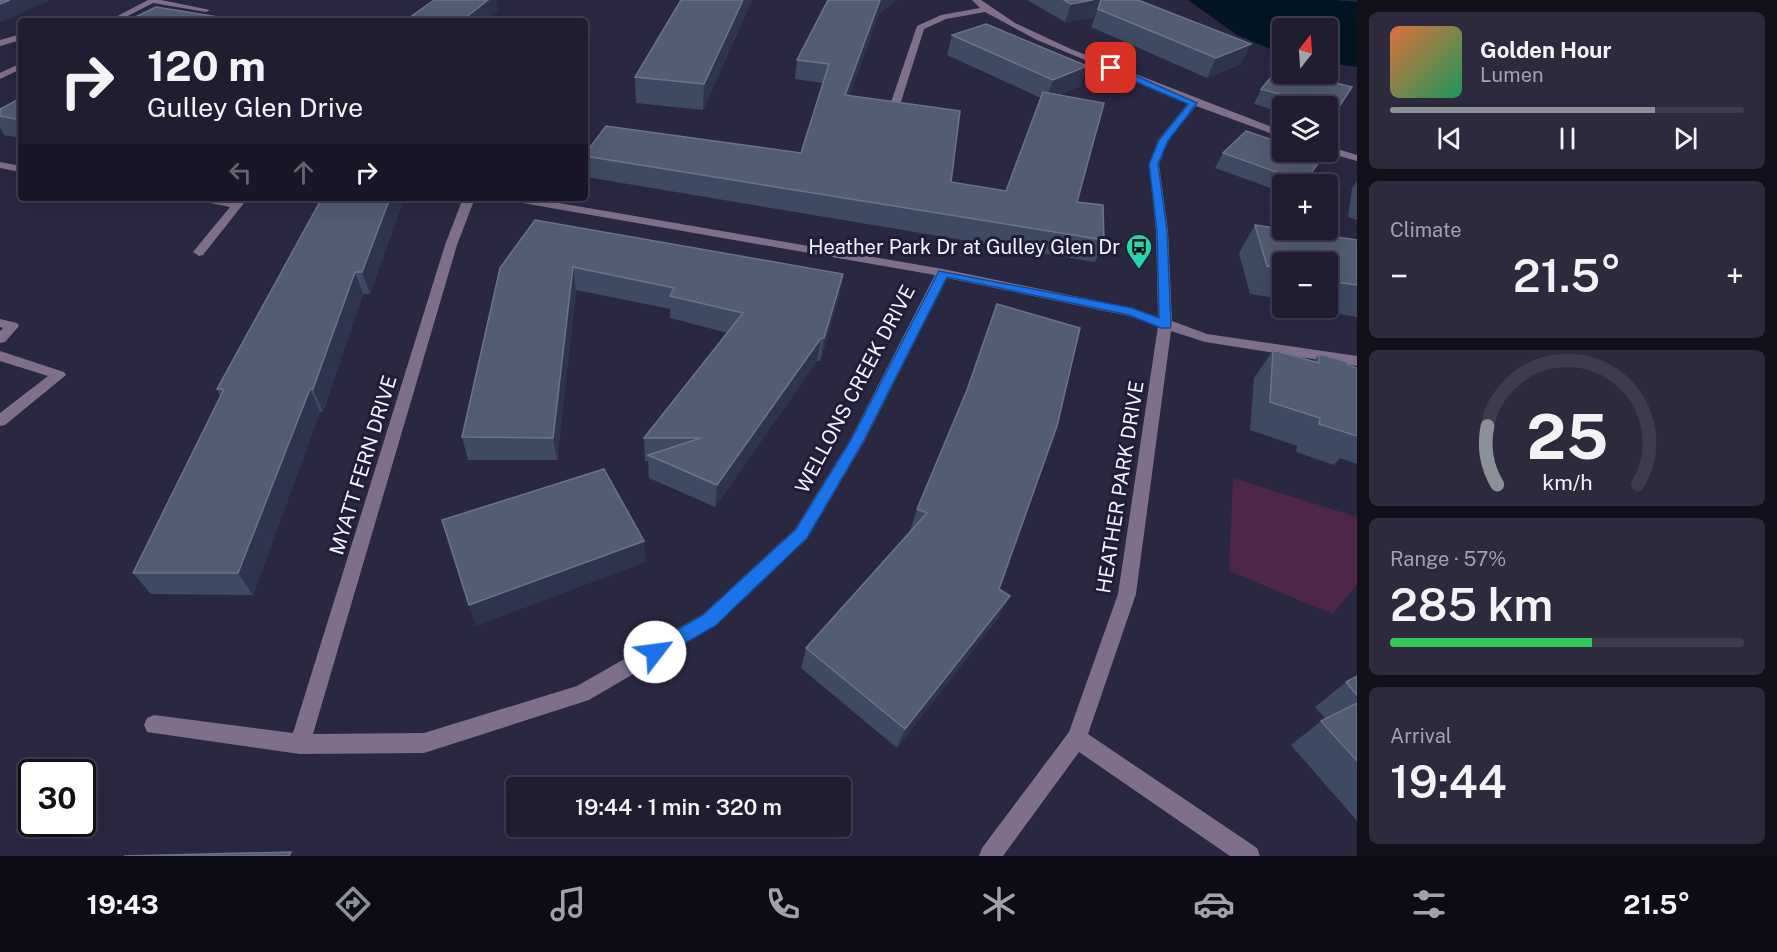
<!DOCTYPE html>
<html lang="en">
<head>
<meta charset="utf-8">
<style>
	body { margin:0; font-family:"Public Sans",sans-serif; background:#2d2a3d; color:#f1f3f6; height:100vh; display:flex; flex-direction:column; font-size:22px; white-space:nowrap }
	* { box-sizing:border-box; margin:0 }
	p { font-size:20px; color:#a2a2ab }
	.icon { flex:none; width:33px; height:33px; fill:none; stroke:currentColor; stroke-width:2; stroke-linecap:round; stroke-linejoin:round }
	.map { position:relative; flex:1; overflow:hidden }
	.drawer { display:flex; flex-direction:column; gap:12px; padding:12px; background:#12101b; width:420px }
	.drawer>* { flex:none }
	.banner { position:absolute; left:18px; top:18px; width:570px; height:183px; border-radius:6px; box-shadow:0 6px 24px #0002,0 0 0 2px #3d3b4d; background:#201d31; color:#f1f3f6; overflow:hidden }
	.needle { width:39px; rotate:17deg }
	.tools { position:absolute; left:1272px; top:18px; display:grid; gap:12px }
	.tools a { display:grid; place-items:center; width:66px; height:66px; border-radius:6px; background:#201d31; box-shadow:0 6px 24px #0002,0 0 0 2px #3d3b4d; font-size:30px }
	.speed { position:absolute; left:18px; top:759px; display:flex; gap:12px; font-size:30px; font-weight:700; text-align:center }
	.speed>* { display:grid; place-content:center; width:78px; height:78px; border-radius:50%; background:#201d31; box-shadow:0 6px 24px #0002,0 0 0 2px #3d3b4d; line-height:1 }
	.speed .limit { border:3px solid #111; border-radius:9px; background:#fff; color:#111 }
	.pin { position:absolute; display:grid; place-items:center; width:51px; height:51px; color:#fff; margin:-26px; border-radius:12px; box-shadow:0 3px 9px #0006 }
	.me { position:absolute; width:66px; margin:-33px; rotate:60deg; stroke-linejoin:round; filter:drop-shadow(0 0 4px #0008) }
	.turn { display:flex; align-items:center; gap:21px; height:126px; padding:0 30px; font-size:27px }
	.turn .icon { width:78px; height:78px; stroke-width:2.5 }
	.turn b { display:block; font-size:42px; line-height:51px }
	.lanes { display:flex; align-items:center; height:57px; padding:0 30px; background:#0003; justify-content:center; gap:30px; direction:ltr }
	.lanes .off { opacity:.35 }
	.big { font-size:45px; font-weight:600; line-height:1.1 }
	.drawer .card { flex:1; display:flex; flex-direction:column; justify-content:center; gap:9px; min-width:0; padding:0 21px; border-radius:9px; background:#2d2a3d }
	.drawer .dial { align-items:center; gap:0 }
	.dial svg { height:156px; overflow:visible; fill:none; stroke:#3d3b4d; stroke-width:7; stroke-linecap:round; text-anchor:middle }
	.dial text { fill:#f1f3f6; stroke:none }
	.song { display:flex; align-items:center; gap:18px }
	.cover { width:72px; height:72px; border-radius:9px; background:linear-gradient(135deg,hsl(20 70% 55%),hsl(150 70% 35%)) }
	.played { height:6px; border-radius:3px; background:linear-gradient(90deg,#8c9099 75%,#3d3b4d 75%) }
	.keys { display:flex; justify-content:space-around; direction:ltr }
	.heat { display:flex; justify-content:space-between; align-items:center; font-size:33px; direction:ltr }
	.charge { height:9px; border-radius:4px; background:linear-gradient(90deg,#34c759 57%,#3d3b4d 0) }
	.trip { position:absolute; left:506px; top:777px; width:345px; height:60px; border-radius:6px; background:#201d31; box-shadow:0 6px 24px #0002,0 0 0 2px #3d3b4d; font-weight:600; line-height:60px; text-align:center }
	.tabs { display:flex; height:96px; justify-content:space-around; align-items:center; background:#0d0c14; color:#a2a2ab }
	.tabs .icon { width:42px; height:42px }
	.tabs .on { color:#8c9099 }
	.tabs b { font-size:27px; color:#f1f3f6 }
	main { display:flex; flex:1; min-height:0 }
	.map>svg:first-child { display:block }
	.green { fill:#4e2748 }
	.water { fill:#011523 }
	.lines { fill:none; stroke-linecap:round; stroke-linejoin:round }
	.minor { fill:#7f6f8b; fill-rule:evenodd }
	.wall { fill:#3e4a61 }
	.shaded-wall { fill:#2e344d }
	.building { fill:#525c72; stroke:#6b7388; stroke-width:1.5 }
	.route { fill:#1a73e8; stroke:#114b97; stroke-width:1.5 }
	.labels { text-anchor:middle; dominant-baseline:central; stroke-width:6; stroke-linejoin:round; paint-order:stroke }
	.poi-label { font-size:20px; fill:#f1f1ff; stroke:#201e36; text-anchor:end }
	.street-label { font-size:20px; fill:#f1f1ff; stroke:#201e36 }
</style>
</head>
<body>
<main>
<div class="map">
<svg width="1357" height="856" viewBox="0 0 1357 856">
	<rect width="100%" height="100%" fill="#2a2741"/>
	<path class="green" d="M1233,478L1357,517V584L1333,614L1229,571Z"/>
	<path class="water" d="M1188,0H1334L1357,2V67L1328,63V28H1282V54L1237,35Z"/>
	<g class="lines">
		<path class="minor" d="M148,0H161L210,10L206,12L153,3L118,21H108Z
			M972,0H981L1015,23L1071,49L1282,131V137L1278,136L1196,106L1168,141L1159,164L1168,231L1172,321L1207,334L1357,356V366L1205,342L1171,331L1136,594L1088,734L1257,848L1260,856H1230L1079,752L1003,856H979L982,848L1069,732L1118,594L1158,326L1129,316L947,278L864,442L807,539L715,626L589,700L424,753L300,754L147,732L144,725L147,718L154,715L293,733L445,245L463,198H475L457,245L313,734L424,733L577,686L703,614L795,529L850,440L935,275L511,201L505,198H530L943,269L1132,308L1158,317L1156,231L1149,164L1158,140L1188,103L1037,40L985,12L946,19L924,29L899,108L891,110L889,108L917,26L941,15L980,8Z
			M21,34V40L0,46V40Z
			M21,63V69L0,79V73Z
			M1328,146L1357,155V161L1325,152H1328Z
			M0,162L21,166V172L0,168Z
			M194,198L235,201L236,198H248L203,255L199,256L193,252L230,207L196,200Z
			M0,319L17,323L19,326L5,342L0,343V331L3,328L0,327Z
			M0,351L64,372L66,375L5,425L0,426V413L48,376L0,361Z"/>
	</g>
	<path class="wall" d="M752,0L703,110L636,103L635,77Z
		M828,0H897L879,14L849,96L951,182L1006,191L1041,98L947,55L952,35L1087,66L1080,86L1059,95L1077,202L1104,240L1095,262L586,177L585,154L801,153L823,83L795,79L797,60Z
		M1027,0H1138L1241,64L1207,78L1091,27L1095,17L1065,22Z
		M1352,87L1328,125V106H1282V112L1254,104L1261,89Z
		M21,98V138L4,135L0,128V109Z
		M1223,153L1314,172L1304,184H1282V192L1215,168Z
		M1357,181V220L1348,217L1352,188Z
		M404,198L370,294H363L323,412H320L253,595L151,594L133,573L220,396L217,389Z
		M535,220L843,274L839,297L820,361H817L715,507L649,478L648,461H645L644,438L728,333L670,318V309L576,290L557,460H468L462,437Z
		M1255,225L1357,240V317L1314,310L1290,308H1328V262H1282V299L1250,294L1239,253Z
		M1273,350L1314,361L1319,354L1347,365L1357,368V464L1340,458L1334,465L1296,452L1297,446L1250,430L1254,378Z
		M967,391L999,589V617L897,748L801,668L806,648L911,531H910L917,509Z
		M1357,676V821L1291,745L1321,721L1326,719L1315,707L1346,682Z"/>
	<path class="shaded-wall" d="M10,0H51L0,23V4Z
		M488,0H496L498,12L488,21H461Z
		M743,0H752L703,110L704,84Z
		M880,0H897L879,14L842,115L845,95Z
		M1093,0H1101L1095,17L1065,22L1071,4Z
		M1251,44L1241,64L1207,78L1216,58Z
		M1087,66L1080,86L1046,100L1053,80Z
		M1323,157L1314,172L1304,184H1302Z
		M390,198H404L370,294L362,272Z
		M573,267L576,290L557,460L553,438Z
		M355,272L363,294L323,412L313,389Z
		M843,274L839,297L820,361L824,338Z
		M821,338L817,361L715,507L717,485Z
		M310,389L320,412L253,595L238,573Z
		M644,541L646,562L476,626L469,605Z
		M1010,596L999,617L897,748L905,729Z"/>
	<path class="building" d="M0,0H10L0,4Z
		M434,0H488L461,21H405Z
		M681,0H743L704,84L635,77Z
		M828,0H880L845,95L960,111L951,182L1006,191L1043,92L1104,103L1077,202L1103,205L1104,240L585,156V154L606,126L801,153L829,64L797,60Z
		M1064,0H1093L1071,4Z
		M1101,0H1138L1251,44L1216,58L1098,9Z
		M156,7L243,21H127Z
		M986,24L1087,66L1053,80L952,35Z
		M1279,68L1282,69V74H1300L1352,87L1337,110L1328,108V106H1323L1261,89Z
		M21,98V120L0,116V109Z
		M1246,131L1282,143V152H1307L1323,157L1304,182L1223,153Z
		M322,198H390L362,272H355L313,389H310L238,573H133L224,389H217Z
		M535,220L843,274L824,338H821L717,485L648,455L701,438H644L743,313L670,296L674,288L573,267L553,438L462,437L500,268Z
		M1255,225L1357,240V285L1328,281V262H1282V268L1267,266Z
		M997,304L1080,328L1057,426L999,589L1010,596L905,729L806,648L927,513L917,509L967,390Z
		M1273,350L1319,363V354L1347,362V365L1357,368V436L1319,424L1320,418L1270,402Z
		M604,469L644,541L469,605L442,520Z
		M1357,676V695L1346,682Z
		M1357,703V761L1321,721Z
		M291,852L289,856H124Z"/>
	<path class="route" d="M1108,66H1114L1197,103L1168,141L1158,164L1167,231L1171,325L1170,328H1161L1129,315L947,277L863,442L807,538L715,626L661,657L655,660L649,657L646,652L649,646L703,615L796,529L851,440L939,271L1132,308L1159,318L1157,231L1149,164L1159,140L1188,104L1108,70Z"/>
	<defs>
		<g id="bus-pin" transform="scale(1.35)"><path d="M0 17L-7.5 6A9.5 9.5 0 1 1 7.5 6Z" fill="#28d5ad" stroke="#201e36"/><path d="M-5-6H5V4H4V6H2V4H-2V6H-4V4H-5ZM-3.5-4V0h7V-4ZM-3.5 1.2v1.5H-2V1.2ZM2 1.2v1.5H3.5V1.2Z" fill="#111"/></g>
	</defs>
	<g fill-rule="evenodd">
		<use href="#bus-pin" x="1139" y="247"/>
	</g>
	<g class="labels">
		<g class="poi-label">
			<text x="1120" y="247">Heather Park Dr at Gulley Glen Dr</text>
		</g>
		<g class="street-label">
			<text transform="translate(855 389) rotate(-62)">WELLONS CREEK DRIVE</text>
			<text transform="translate(363 465) rotate(-73)">MYATT FERN DRIVE</text>
			<text transform="translate(1120 487) rotate(-81)">HEATHER PARK DRIVE</text>
		</g>
	</g>
</svg>
<div class="tools">
<a><svg class="needle" viewBox="-14 -14 28 28"><path d="M0-13l5 13h-10z" fill="#e53935"/><path d="M0 13l5-13h-10z" fill="#a2a2ab"/></svg></a>
<a><svg class="icon" aria-label="layers" viewBox="0 0 24 24"><path d="M12 4l9 5-9 5-9-5zM3 14l9 5 9-5"/></svg></a>
<a>+</a>
<a>−</a>
</div>
<div class="speed"><div class="limit">30</div></div>
<div class="pin" style="left:1111px;top:68px;background:#d93025"><svg class="icon" aria-label="arrive" viewBox="0 0 24 24"><path d="M6 21V4h12l-3 4 3 4H6"/></svg></div>
<svg class="me" style="left:655px;top:652px" viewBox="-20 -20 40 40"><circle r="19" fill="#fff"/><path d="M0-13L10 11 0 6-10 11z" fill="#1a73e8"/></svg>
<div class="trip">19:44 · 1 min · 320 m</div>
<div class="banner">
<div class="turn"><svg class="icon" aria-label="right" viewBox="0 0 24 24"><path d="M7 20v-9h11M14 6l5 5-5 5"/></svg><div><b>120 m</b>Gulley Glen Drive</div></div>
<div class="lanes"><svg class="icon off" aria-label="left" viewBox="0 0 24 24"><path d="M17 20v-9H6M10 6l-5 5 5 5"/></svg><svg class="icon off" aria-label="ahead" viewBox="0 0 24 24"><path d="M12 20V5M6 11l6-6 6 6"/></svg><svg class="icon" aria-label="right" viewBox="0 0 24 24"><path d="M7 20v-9h11M14 6l5 5-5 5"/></svg></div>
</div>
</div>
<section class="drawer">
<div class="card">
<div class="song"><i class="cover"></i><div><b>Golden Hour</b><p>Lumen</p></div></div>
<div class="played"></div>
<div class="keys"><svg class="icon" aria-label="previous" viewBox="0 0 24 24"><path d="M18 5L8 12l10 7zM5 5v14"/></svg><svg class="icon" aria-label="pause" viewBox="0 0 24 24"><path d="M8 5v14M16 5v14"/></svg><svg class="icon" aria-label="next" viewBox="0 0 24 24"><path d="M6 5l10 7-10 7zM19 5v14"/></svg></div>
</div>
<div class="card"><p>Climate</p>
<div class="heat"><a>−</a><b class="big">21.5°</b><a>+</a></div>
</div>
<div class="card dial"><svg viewBox="0 0 100 80">
<path d="M14 69A42 42 0 1 1 86 69"/>
<path d="M14 69A42 42 0 0 1 9 39" stroke="#8c9099"/>
<text x="50" y="56" font-size="32" font-weight="700">25</text>
<text x="50" y="72" font-size="11">km/h</text>
</svg></div>
<div class="card"><p>Range · 57%</p><b class="big">285 km</b><div class="charge"></div></div>
<div class="card"><p>Arrival</p><b class="big">19:44</b></div>
</section>
</main>
<nav class="tabs">
<b>19:43</b>
<svg class="icon on" aria-label="directions" viewBox="0 0 24 24"><path d="M12 3l9 9-9 9-9-9zM9 14v-3h6M13 9l2 2-2 2"/></svg>
<svg class="icon" aria-label="music" viewBox="0 0 24 24"><path d="M9 18V5l10-2v13"/><circle cx="6" cy="18" r="3"/><circle cx="16" cy="16" r="3"/></svg>
<svg class="icon" aria-label="phone" viewBox="0 0 24 24"><path d="M5 4h4l2 5-3 2q2 4 5 5l2-3 5 2v4C11 20 4 13 5 4z"/></svg>
<svg class="icon" aria-label="climate" viewBox="0 0 24 24"><path d="M12 3v18M4 7l16 10M4 17L20 7"/></svg>
<svg class="icon" aria-label="car" viewBox="0 0 24 24"><path d="M5 17H2v-5l4-1 3-4h7l3 4 3 1v5h-3M9 17h6M6 11h13"/><circle cx="7" cy="17" r="2"/><circle cx="17" cy="17" r="2"/></svg>
<svg class="icon" aria-label="filters" viewBox="0 0 24 24"><path d="M4 7h16M4 17h16"/><circle cx="9" cy="7" r="2"/><circle cx="15" cy="17" r="2"/></svg>
<b>21.5°</b>
</nav>
</body>
</html>
